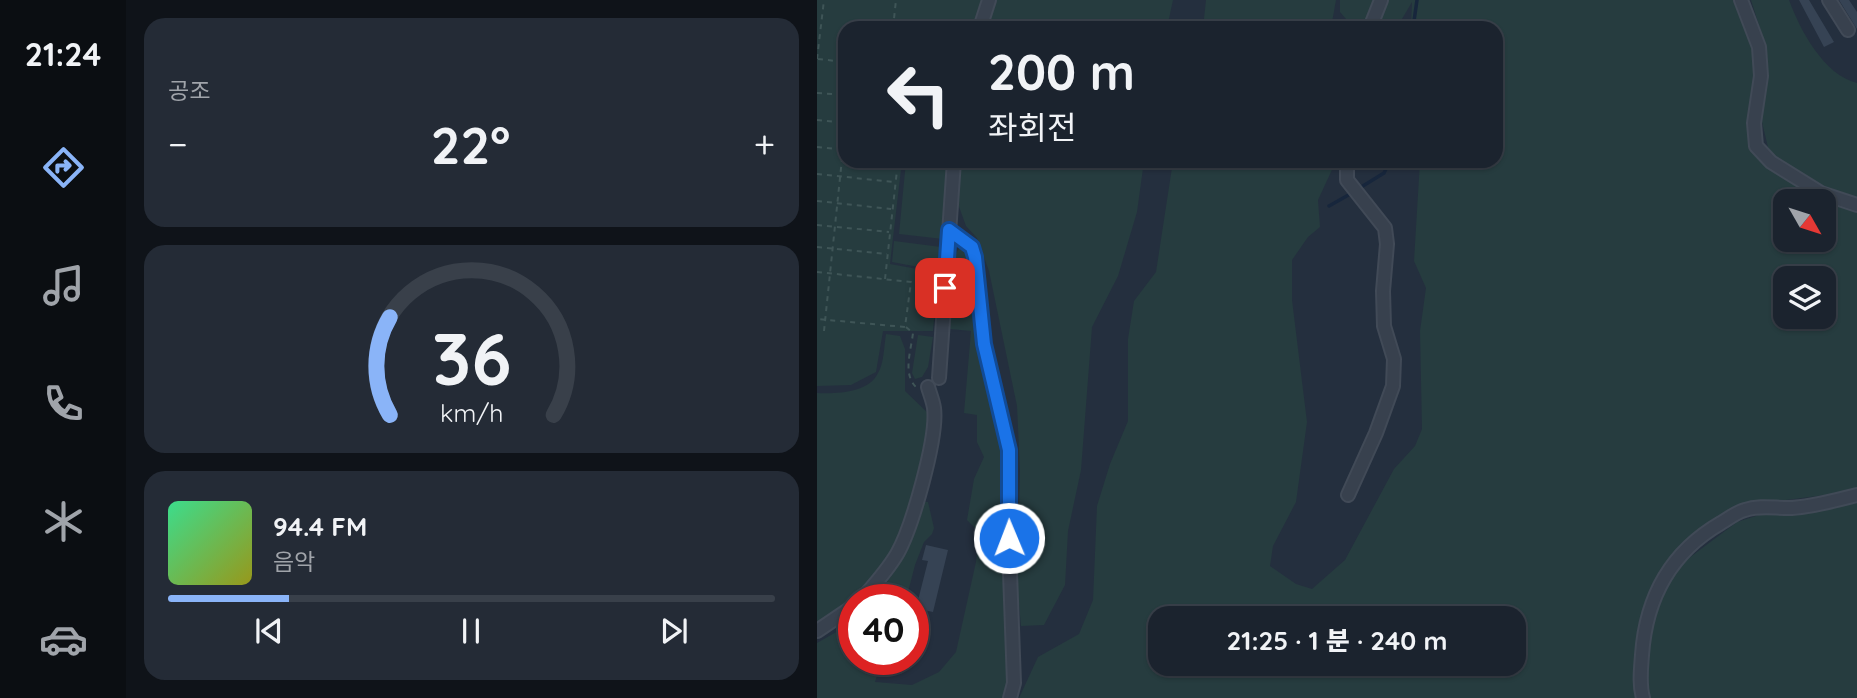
<!DOCTYPE html>
<html lang="ko">
<head>
<meta charset="utf-8">
<style>
	body { margin:0; font-family:Quicksand,"Noto Sans KR",sans-serif; background:#242b36; color:#f1f3f6; height:100vh; display:flex; flex-direction:column; font-size:26px; white-space:nowrap }
	* { box-sizing:border-box; margin:0 }
	p { font-size:23px; color:#a0a4aa }
	.icon { flex:none; width:38px; height:38px; fill:none; stroke:currentColor; stroke-width:2; stroke-linecap:round; stroke-linejoin:round }
	.map { position:relative; flex:1; overflow:hidden }
	.details { display:flex; flex-direction:column; gap:18px; padding:18px; background:#0f1319; width:691px }
	.details>* { flex:none }
	.banner { position:absolute; left:21px; top:21px; width:665px; height:147px; border-radius:21px; box-shadow:0 2px 5px #0004,0 0 0 2px #39404a; background:#1b232e; color:#f1f3f6; overflow:hidden }
	.needle { width:46px; rotate:129deg }
	.tools { position:absolute; left:956px; top:189px; display:grid; gap:14px }
	.tools a { display:grid; place-items:center; width:63px; height:63px; border-radius:14px; background:#1b232e; box-shadow:0 2px 5px #0004,0 0 0 2px #39404a; font-size:35px }
	.speed { position:absolute; left:21px; top:584px; display:flex; gap:14px; font-size:35px; font-weight:700; text-align:center }
	.speed>* { display:grid; place-content:center; width:91px; height:91px; border-radius:50%; background:#1b232e; box-shadow:0 2px 5px #0004,0 0 0 2px #39404a; line-height:1 }
	.speed .limit { border:10px solid #d22; background:#fff; color:#111 }
	.pin { position:absolute; display:grid; place-items:center; width:60px; height:60px; color:#fff; margin:-30px; border-radius:14px; box-shadow:0 4px 10px #0006 }
	.me { position:absolute; width:77px; margin:-38px; rotate:359deg; stroke-linejoin:round; filter:drop-shadow(0 0 5px #0008) }
	.turn { display:flex; align-items:center; gap:24px; height:147px; padding:0 35px; font-size:32px }
	.turn .icon { width:91px; height:91px; stroke-width:2.5 }
	.turn b { display:block; font-size:49px; line-height:60px }
	.big { font-size:52px; font-weight:800; line-height:1.1 }
	.details .widget { flex:1; display:flex; flex-direction:column; justify-content:center; gap:10px; min-width:0; padding:0 24px; border-radius:21px; background:#242b36 }
	.details .dial { align-items:center; gap:0 }
	.dial svg { height:182px; overflow:visible; fill:none; stroke:#39404a; stroke-width:7; stroke-linecap:round; text-anchor:middle }
	.dial text { fill:#f1f3f6; stroke:none }
	.song { display:flex; align-items:center; gap:21px }
	.cover { width:84px; height:84px; border-radius:10px; background:linear-gradient(135deg,hsl(150 70% 55%),hsl(60 70% 35%)) }
	.played { height:7px; border-radius:4px; background:linear-gradient(90deg,#8ab4f8 20%,#39404a 20%) }
	.keys { display:flex; justify-content:space-around; direction:ltr }
	.heat { display:flex; justify-content:space-between; align-items:center; font-size:38px; direction:ltr }
	.trip { position:absolute; left:331px; top:606px; width:378px; height:70px; border-radius:21px; background:#1b232e; box-shadow:0 2px 5px #0004,0 0 0 2px #39404a; font-weight:800; line-height:70px; text-align:center }
	main { display:flex; flex:1; min-height:0 }
	.dock { display:flex; flex-direction:column; width:126px; justify-content:space-around; align-items:center; background:#0b0e12; color:#a0a4aa }
	.dock .icon { width:49px; height:49px }
	.dock .active { color:#8ab4f8 }
	.dock b { font-size:32px; color:#f1f3f6 }
	.map>svg:first-child { display:block }
	.green { fill:#263c3f; fill-rule:evenodd }
	.lines { fill:none; stroke-linecap:round; stroke-linejoin:round }
	.stream { stroke:#17263c; stroke-width:3.5 }
	.building { fill:#364354 }
	.minor-casing { stroke:#414a57; stroke-width:16 }
	.path { stroke:#3f5557; stroke-width:2; stroke-dasharray:5 5; stroke-linecap:butt }
	.minor { stroke:#38414e; stroke-width:12 }
	.route-casing { stroke:#114b97; stroke-width:18 }
	.route { stroke:#1a73e8; stroke-width:12 }
</style>
</head>
<body>
<main>
<nav class="dock">
<b>21:24</b>
<svg class="icon active" aria-label="directions" viewBox="0 0 24 24"><path d="M12 3l9 9-9 9-9-9zM9 14v-3h6M13 9l2 2-2 2"/></svg>
<svg class="icon" aria-label="music" viewBox="0 0 24 24"><path d="M9 18V5l10-2v13"/><circle cx="6" cy="18" r="3"/><circle cx="16" cy="16" r="3"/></svg>
<svg class="icon" aria-label="phone" viewBox="0 0 24 24"><path d="M5 4h4l2 5-3 2q2 4 5 5l2-3 5 2v4C11 20 4 13 5 4z"/></svg>
<svg class="icon" aria-label="climate" viewBox="0 0 24 24"><path d="M12 3v18M4 7l16 10M4 17L20 7"/></svg>
<svg class="icon" aria-label="car" viewBox="0 0 24 24"><path d="M5 17H2v-5l4-1 3-4h7l3 4 3 1v5h-3M9 17h6M6 11h13"/><circle cx="7" cy="17" r="2"/><circle cx="17" cy="17" r="2"/></svg>
</nav>
<section class="details">
<div class="widget"><p>공조</p>
<div class="heat"><a>−</a><b class="big">22°</b><a>+</a></div>
</div>
<div class="widget dial"><svg viewBox="0 0 100 80">
<path d="M14 69A42 42 0 1 1 86 69"/>
<path d="M14 69A42 42 0 0 1 14 26" stroke="#8ab4f8"/>
<text x="50" y="56" font-size="32" font-weight="700">36</text>
<text x="50" y="72" font-size="11">km/h</text>
</svg></div>
<div class="widget">
<div class="song"><i class="cover"></i><div><b>94.4 FM</b><p>음악</p></div></div>
<div class="played"></div>
<div class="keys"><svg class="icon" aria-label="previous" viewBox="0 0 24 24"><path d="M18 5L8 12l10 7zM5 5v14"/></svg><svg class="icon" aria-label="pause" viewBox="0 0 24 24"><path d="M8 5v14M16 5v14"/></svg><svg class="icon" aria-label="next" viewBox="0 0 24 24"><path d="M6 5l10 7-10 7zM19 5v14"/></svg></div>
</div>
</section>
<div class="map">
<svg width="1040" height="698" viewBox="0 0 1040 698">
	<rect width="100%" height="100%" fill="#242f3e"/>
	<path class="green" d="M0,0H169L160,28H28V161H85L73,264L106,270L103,305L107,268L75,262L77,241L124,247L116,331H66L59,372L34,385L0,386Z
		M177,0H356L350,28H168Z
		M389,0H519L514,28H386Z
		M523,0H919C928,23 941,48 940,73C939,88 933,101 932,116C928,157 948,166 980,185C999,196 1018,207 1040,210V491L937,504L848,567L828,604L822,635L821,698H202L221,657L262,634L276,600L280,506L293,464L311,421V339L317,301L339,272L356,161H519L501,200L503,227L491,237L475,260V300L490,422L479,502L456,546L453,566L479,584L495,589L528,560L577,469L598,446L605,429L603,331L609,288L597,261L603,161H679V28H594L595,2L582,24L572,28L535,26L523,12ZM968,201H1006V240H968ZM968,278H1006V317H968ZM343,618H696V663H343Z
		M934,0H972C983,30 1007,75 1040,83V198L1006,190L956,157L951,147L943,114L949,89L950,51Z
		M89,161H134L126,239L82,234Z
		M144,161H327L320,212L301,276L275,327L264,470L251,531L248,585L227,625L204,626L200,583L203,471L200,406L172,271L160,238L149,226L140,201Z
		M149,248L153,255L187,446L188,631L193,675L188,698H0V643L28,627L37,619V660H65L58,682L95,685L122,672L139,652L159,562L162,532L150,520L157,479L167,457L160,442V415L147,413L154,331L133,329L138,254L142,249Z
		M69,334L83,336L88,349V391L113,415L109,446L97,496L80,549L41,599L0,627V393C19,394 52,393 61,373C67,363 67,346 69,334Z
		M101,335L116,337L111,367L105,377L98,379L95,373Z
		M106,502H111L117,528L115,534L107,542L98,565L89,600H58C82,565 95,544 106,502Z
		M1040,503V698H833L830,668L831,640L838,611L853,582L868,561L920,522L942,515L977,513Z"/>
	<g class="lines">
		<path class="stream" d="M596,28L600,0
			M541,189L567,173L573,161
			M512,206L535,193"/>
	</g>
	<path class="building" d="M982,0H992L1017,42L1007,47Z
		M1022,0H1032L1040,12V29Z
		M109,545L131,550L116,612L107,610L100,633L96,632V620L111,561L105,560Z"/>
	<g class="lines">
		<g class="minor-casing">
			<path id="minor" d="M924,0L942,47L944,76L937,123L939,146L954,162L1004,193L1040,205
				M1012,0L1031,30
				M163,28L172,0
				M553,28L564,0
				M530,161V180L568,228L570,244L566,291L567,326L577,359L576,386L559,433L531,495
				M132,230L155,247L158,257L167,344L192,450L191,517L197,683L193,698
				M122,378L137,161
				M44,600C57,585 70,571 80,554C95,528 121,437 117,408C116,401 113,394 111,387
				M0,631L37,606
				M826,698C822,684 824,669 825,655C829,597 854,552 904,523C912,518 920,512 928,510C942,505 957,508 971,508C991,508 1020,500 1040,495"/>
		</g>
		<path class="path" d="M76,28L79,0
			M0,59L7,0
			M1,59L28,62
			M0,93L28,95
			M0,120L28,123
			M0,147L28,150
			M0,174L77,182
			M0,201L74,209
			M0,225L72,232
			M0,247L70,254
			M0,272L94,282L88,327L0,319
			M68,279L81,161
			M89,327L96,333C94,351 85,375 100,388
			M7,331L28,130"/>
		<use href="#minor" class="minor"/>
	</g>
	<g class="lines">
		<g class="route-casing">
			<path id="route" d="M128,288L132,230L155,247L158,257L167,344L192,450V538"/>
		</g>
		<use href="#route" class="route"/>
	</g>
</svg>
<div class="tools">
<a><svg class="needle" viewBox="-14 -14 28 28"><path d="M0-13l5 13h-10z" fill="#e53935"/><path d="M0 13l5-13h-10z" fill="#a0a4aa"/></svg></a>
<a><svg class="icon" aria-label="layers" viewBox="0 0 24 24"><path d="M12 4l9 5-9 5-9-5zM3 14l9 5 9-5"/></svg></a>
</div>
<div class="speed"><div class="limit">40</div></div>
<div class="pin" style="left:128px;top:288px;background:#d93025"><svg class="icon" aria-label="arrive" viewBox="0 0 24 24"><path d="M6 21V4h12l-3 4 3 4H6"/></svg></div>
<svg class="me" style="left:192px;top:538px" viewBox="-20 -20 40 40"><circle r="17" fill="#1a73e8" stroke="#fff" stroke-width="3"/><path d="M0-11L8 9 0 5-8 9z" fill="#fff"/></svg>
<div class="trip">21:25 · 1 분 · 240 m</div>
<div class="banner">
<div class="turn"><svg class="icon" aria-label="left" viewBox="0 0 24 24"><path d="M17 20v-9H6M10 6l-5 5 5 5"/></svg><div><b>200 m</b>좌회전</div></div>
</div>
</div>
</main>
</body>
</html>
